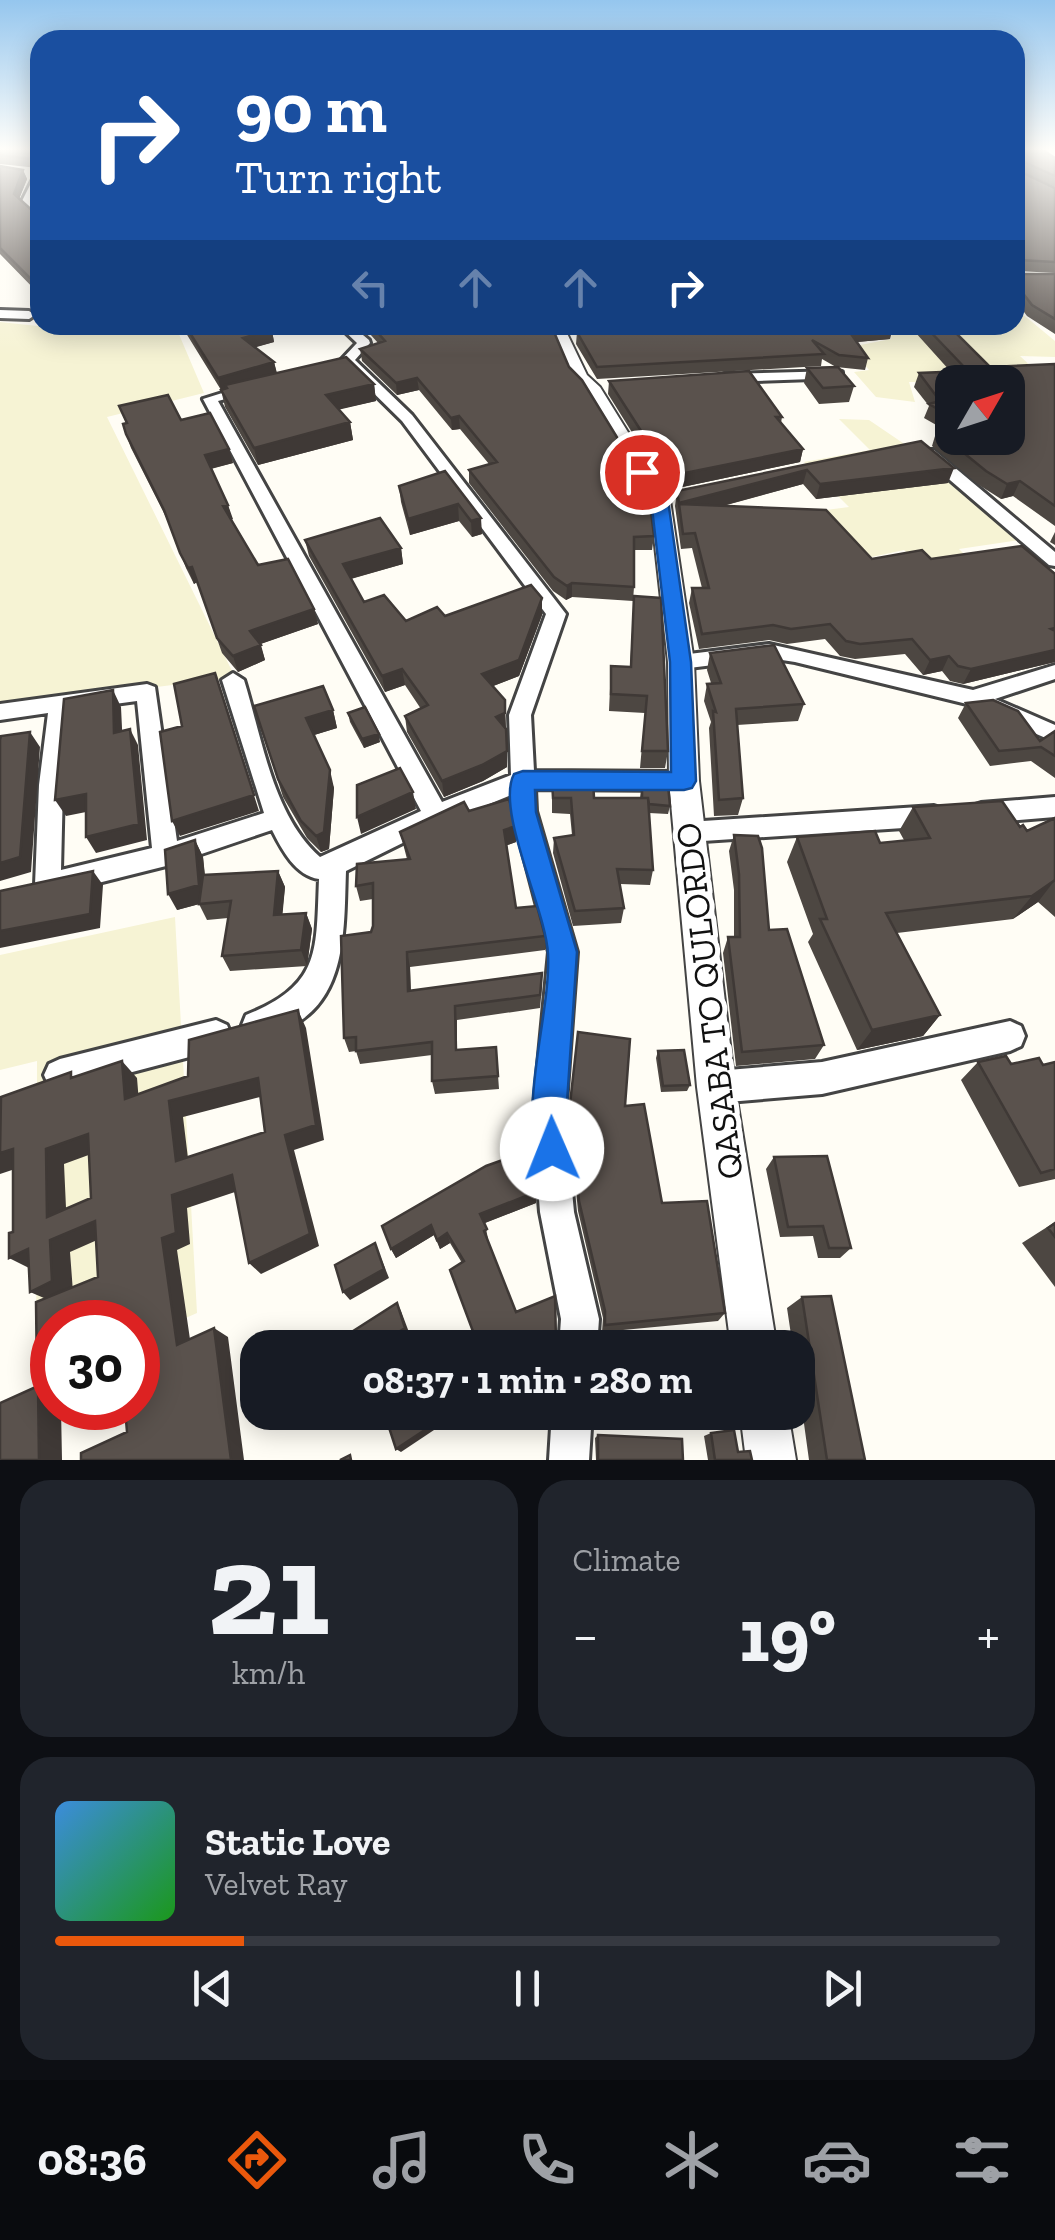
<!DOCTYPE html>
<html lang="en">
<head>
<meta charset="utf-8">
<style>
	body { margin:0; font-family:"Zilla Slab",serif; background:#20242c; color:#f1f3f6; height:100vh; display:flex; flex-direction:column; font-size:38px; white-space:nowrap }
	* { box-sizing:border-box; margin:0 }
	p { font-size:32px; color:#9ea1a6 }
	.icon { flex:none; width:55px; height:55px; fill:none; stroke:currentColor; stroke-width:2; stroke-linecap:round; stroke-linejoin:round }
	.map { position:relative; height:1460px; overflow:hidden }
	.drawer { display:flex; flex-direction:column; gap:20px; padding:20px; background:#0d0f14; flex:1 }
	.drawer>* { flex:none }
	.guide { position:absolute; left:30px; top:30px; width:995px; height:305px; border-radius:30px; box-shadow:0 5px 25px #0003; background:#1a4fa0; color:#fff; overflow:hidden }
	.needle { width:65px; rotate:51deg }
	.fabs { position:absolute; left:935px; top:365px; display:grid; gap:20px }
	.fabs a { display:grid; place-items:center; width:90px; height:90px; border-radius:20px; background:#171b24; box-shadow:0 5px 25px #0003; font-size:50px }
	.speed { position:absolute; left:30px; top:1300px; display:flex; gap:20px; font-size:50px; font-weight:700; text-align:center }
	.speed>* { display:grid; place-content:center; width:130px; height:130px; border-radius:50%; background:#171b24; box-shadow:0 5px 25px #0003; line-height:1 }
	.speed .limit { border:15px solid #d22; background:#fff; color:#111 }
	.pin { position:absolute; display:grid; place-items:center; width:85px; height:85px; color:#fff; margin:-42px; border:5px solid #fff; border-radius:50%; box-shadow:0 2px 10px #0007 }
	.me { position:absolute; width:110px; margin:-55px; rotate:359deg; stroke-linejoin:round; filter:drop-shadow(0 0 8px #0008) }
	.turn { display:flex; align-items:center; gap:35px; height:210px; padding:0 40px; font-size:45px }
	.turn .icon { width:130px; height:130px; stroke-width:2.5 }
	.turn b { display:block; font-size:70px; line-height:85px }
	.lanes { display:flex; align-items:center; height:95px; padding:0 40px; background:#0003; justify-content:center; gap:50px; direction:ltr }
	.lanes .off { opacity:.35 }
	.big { font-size:75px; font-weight:800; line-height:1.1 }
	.drawer .tile { flex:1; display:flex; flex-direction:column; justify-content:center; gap:15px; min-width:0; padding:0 35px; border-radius:30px; background:#20242c }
	.drawer .dial { align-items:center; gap:0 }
	.dial b { font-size:130px; line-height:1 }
	.song { display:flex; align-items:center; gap:30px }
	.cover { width:120px; height:120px; border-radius:15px; background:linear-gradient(135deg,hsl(210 70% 55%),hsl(120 70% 35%)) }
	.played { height:10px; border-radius:5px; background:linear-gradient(90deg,#ea580c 20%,#363941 20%) }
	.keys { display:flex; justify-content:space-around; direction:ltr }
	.heat { display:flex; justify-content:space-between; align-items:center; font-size:55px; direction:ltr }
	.drawer .tiles { flex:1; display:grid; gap:20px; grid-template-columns:1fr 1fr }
	.tile:last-child { grid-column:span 2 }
	.trip { position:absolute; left:240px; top:1330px; width:575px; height:100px; border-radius:30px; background:#171b24; box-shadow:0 5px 25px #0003; font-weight:800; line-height:100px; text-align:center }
	.menu { display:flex; height:160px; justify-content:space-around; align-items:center; background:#090b0e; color:#9ea1a6 }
	.menu .icon { width:70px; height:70px }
	.menu .on { color:#ea580c }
	.menu b { font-size:45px; color:#f1f3f6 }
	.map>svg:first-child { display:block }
	.farmland { fill:#f6f3d4 }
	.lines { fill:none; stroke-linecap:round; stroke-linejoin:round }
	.minor-casing { stroke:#444; stroke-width:6 }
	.tertiary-casing { stroke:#444; stroke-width:4 }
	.minor { fill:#fff; fill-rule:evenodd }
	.tertiary { fill:#fff; fill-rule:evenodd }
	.wall { fill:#4d4742 }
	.shaded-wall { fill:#3f3936 }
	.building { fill:#5a524d; stroke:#3f3936; stroke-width:2.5; fill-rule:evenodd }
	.route { fill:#1a73e8; stroke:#114b97; stroke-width:2.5 }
	.labels { text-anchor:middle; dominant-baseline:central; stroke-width:10; stroke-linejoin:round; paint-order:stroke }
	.street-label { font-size:35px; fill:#111; stroke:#fff }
</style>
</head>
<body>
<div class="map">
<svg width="1055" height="1460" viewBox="0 0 1055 1460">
	<rect width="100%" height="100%" fill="#fffdf5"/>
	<path class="farmland" d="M1015,308L1055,341V357L1020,356L1035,370L989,382H909L915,402L876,397L854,372L869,370L850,347L891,339L893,325H1015Z
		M0,322L75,330L108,325H175L204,393L107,417L235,677L0,707Z
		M839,419L869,420L956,479L1020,540L959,549L972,562L921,564L904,550L858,560L826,510L849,507L804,462L870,450Z
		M175,917L197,1313L138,1339V1322H52V1377L36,1385L37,1061L0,1070V955Z"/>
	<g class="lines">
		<g class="minor-casing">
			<path id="minor" d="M37,171L40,178L31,203L40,211V220L21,203Z
				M0,310L29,311L35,315L29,319L0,318Z
				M338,325H351L369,340L370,343L355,360L412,415L566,614L531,715L534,771L684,772L692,775L696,781L692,787L684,790L535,789L536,811L577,952L565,1117L574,1212L599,1319L597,1348H559L561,1319L540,1212L533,1117L549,952L512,811L511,795L445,822L346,871C344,924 348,996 293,1025C282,1031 269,1035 257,1039L246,1035L242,1025L246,1015C321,985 316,952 319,879C296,876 282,850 272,830L166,866L66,891L59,889L48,896L39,893L35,885L39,785L48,713L0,720V704L147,684L155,687L177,841L264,813L222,680L233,673L244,680C262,738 273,816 320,857L421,811L203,399L251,384L256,385V391L218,401L442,802L511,775L509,715L546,614L402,421L343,363L341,360L357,343ZM137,701L152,848L61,870L63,785L70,710Z
				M837,371L842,372V378L724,382L717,378L724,374Z
				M922,450H934L1055,552V566L1049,565L922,456Z
				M769,644L973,690L1055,665V679L995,699L1055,725V742L967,704L795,662L769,658L681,669L671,662L681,655Z
				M1055,797V817L981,823L972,820L969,813L972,806L981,803Z
				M934,806L943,809L946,816L943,823L934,826L688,842L679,839L675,832L679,825L688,822Z
				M216,1020L227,1025L231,1035L227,1045L216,1050L60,1091L49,1086L44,1075L49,1064L60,1059Z
				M1010,1021L1021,1026L1025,1036L1021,1046L1010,1051L822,1094L716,1103L705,1098L700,1087L705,1076L716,1071L822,1062Z
				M552,1412H592L589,1460H549Z"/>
		</g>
		<g class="tertiary-casing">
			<path id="tertiary" d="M547,325H563L587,375L600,387L670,500L694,662L699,781L735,1087L777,1348H731L697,1087L669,781L668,662L650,500L584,390L572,378Z
				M740,1412H788L796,1460H746Z"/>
		</g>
		<use href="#minor" class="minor"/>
		<use href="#tertiary" class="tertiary"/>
	</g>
	<path class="wall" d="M0,150H40V295L0,254V166L23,170L27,179L19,199L36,214L38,204L35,202L32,192L38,168L0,164Z
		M1015,150L1055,158V187L1016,169L1055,188V273L1018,271L1019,274H1055V334L1027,316L1015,300Z
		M181,325H274L272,331L274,342L255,347L274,362L277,373L374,384L376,401L339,409L350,422L353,440L258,465L225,407L221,390Z
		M362,325H551L569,367L654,536L652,550H634V587L633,601L572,597L566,600L553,591L469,483V470L489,464L460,429L452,430L419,390L397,395L362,361L360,349L378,343Z
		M566,325H891L890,339L857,342L868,358L865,370L836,367L822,359L821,366L597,379L576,344L577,332L726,329L728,327L569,329Z
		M917,325H948L990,367L1055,364V526L1013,496L1001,499L979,485L932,446L938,426L924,418L929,406L914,387L919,373L951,372L915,332Z
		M807,368L854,386L849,402L819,404L804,383Z
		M609,381L782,417L781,423L803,449L800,462L668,490L608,394Z
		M119,406L181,420L229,449L233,463L211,469L228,505L232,520L258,565L314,609L318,624L260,644L265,660L238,672L222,653L197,582L194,584L186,568L170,525L131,448L126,434V423Z
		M921,441L948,483L816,499L803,484L723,506L872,559H931L1055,574V662L963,684L950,681L942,671L923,675L905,654L855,659L840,656L825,639L787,644L769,640L699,649L689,603L692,588H702L692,548L681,549L675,506L677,491Z
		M445,471L482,534L472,537L459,521L410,535L401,502L399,486Z
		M1055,532V545L1050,542Z
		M305,540L401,548L403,564L351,579L364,602L406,621L445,616L542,615L519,676L493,686L505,700L507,767L483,781L444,797L407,732L405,716L421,709L405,685L385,692L309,556Z
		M634,596L668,751L665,768H640L645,713L609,711L611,666L630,667Z
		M710,653L804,704L798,721L737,725L743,798L738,815L714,816L709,728L711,722L704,701L707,684L711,683L707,670Z
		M966,703L1040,741L1055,731V778L1031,761L990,766L958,718Z
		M254,706L333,710L337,728L314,735L334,788L329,849L321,852L307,838L283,797Z
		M348,713L380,742L364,748L350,722Z
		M552,779L594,798H640L642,785L670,806L668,814L649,813L653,870L650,885L620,884L624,908L621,923L573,926L553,853L554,838L572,835L570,814L552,813Z
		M913,807L1020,827L1027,831L1055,818V917L1038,902L1013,919L897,933L940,1015L923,1036L857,1050L808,942L813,934L787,862L797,837L880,843L904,840L899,831Z
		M469,811L516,842L507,845L516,908L545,936V950L410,967L411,991L542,987L540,1008L457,1020V1050L496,1047L499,1089L435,1094L432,1081V1055L360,1064L356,1051L349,1052L344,1038L373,926V899L360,901L356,886L407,859L400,832Z
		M734,835L769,930L824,1045L815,1059L736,1066L723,953L728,937H734V890L729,851Z
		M195,840L203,857L205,875L278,871L285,887L282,914L306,913L312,929L307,966L230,971L222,956L228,918L207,920L199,904L177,910Z
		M578,1032L625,1106L662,1203L725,1313L718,1321L602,1332L603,1318L578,1211L569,1117Z
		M658,1051L690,1085L687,1091L661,1092L656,1058Z
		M978,1062L1043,1065L1055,1062V1179L1019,1187L961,1080Z
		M774,1157L851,1248L840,1258H818L813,1236L780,1237L766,1169Z
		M536,1192V1203L485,1223L488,1239L487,1240L516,1312L560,1345L574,1348L473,1334L462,1263L450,1243L440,1249L434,1235L396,1258L391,1249Z
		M1055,1222V1287L1022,1243Z
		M802,1297L866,1460H809L798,1380V1348H793L787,1308Z
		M711,1433L738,1452L752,1460H708L704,1436Z
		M598,1435L683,1460H596L595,1438Z"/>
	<path class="shaded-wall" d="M23,170L27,179L17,204L14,194Z
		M268,325H274L272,331L274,342L246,350L243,338Z
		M893,327L890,339L846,343L849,331Z
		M274,362L277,375L225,385L226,389L221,390L218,378Z
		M417,378L419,390L397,395L396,383Z
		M374,384L376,401L329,412L326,395Z
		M459,416L460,429L452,430L451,418Z
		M350,422L353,440L258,465L254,448Z
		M229,449L233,463L209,469L205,455Z
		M803,449L800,462L668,490L670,476Z
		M954,468L948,483L816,499L820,484Z
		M807,470L803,484L681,517L679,504L676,518L679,503Z
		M1020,481L1013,496L1001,499L1007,484Z
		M458,504L459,521L410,535L408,519Z
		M228,505L233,519L228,521L223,506Z
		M481,518L482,534L472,537L471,521Z
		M401,548L403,564L346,580L343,564Z
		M192,567L197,582L194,584L188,568Z
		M572,583V597L566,600L567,586Z
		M542,598V615L519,676L483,690L482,674Z
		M314,609L318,624L255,646L250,631Z
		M261,645L265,660L238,672L233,656Z
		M1055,650V662L963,684L971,669Z
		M949,656L942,671L923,675L930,660Z
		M402,669L405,685L385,692L382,676Z
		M215,673L259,811L180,836L172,821Z
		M113,690L121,707L123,749L114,733Z
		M333,710L337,728L311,736L306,718Z
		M505,713L506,729L496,717Z
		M130,729L138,745L147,840L96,853L86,837Z
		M30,732L40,747L31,872L0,881V863Z
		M379,734L380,742L364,748L362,739Z
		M507,751V767L483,781L444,797L442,781Z
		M330,770L334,788L329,849L321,852L316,836Z
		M413,792L416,809L361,834L357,817Z
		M86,794L96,810L66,816L55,800Z
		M516,826V842L505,846L504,830Z
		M195,840L203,857L207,902L177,910L168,894Z
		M93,871L103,885L100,928L0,948V931Z
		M278,871L285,887L281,931L274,915Z
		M1055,880L1038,902L1013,919L1032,896Z
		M306,913L312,929L307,966L301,950Z
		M407,952L410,967L411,1005L408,991Z
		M298,1010L306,1028L324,1140L294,1150L319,1246L261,1274L249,1263L285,1135Z
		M940,1015L923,1036L857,1050L872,1030Z
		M122,1061L137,1078L140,1115L125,1099Z
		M258,1078L268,1095L183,1117L190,1175L176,1161L169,1101Z
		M88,1134L105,1149L64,1164L67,1230L47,1217L46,1149Z
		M13,1149L33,1163L0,1174V1153Z
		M232,1175L244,1189L187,1208L190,1244L177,1250L192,1353L177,1345L162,1238L172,1195Z
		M536,1192V1203L482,1224L480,1214Z
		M95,1221L113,1233L70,1252L73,1292L51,1301L30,1292L50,1240Z
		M431,1225L434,1235L396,1258L391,1249Z
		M447,1233L450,1243L440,1249L437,1240Z
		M375,1243L389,1278L350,1300L343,1292Z
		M28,1249L31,1269L9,1258Z
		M397,1303L401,1311L410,1335L389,1348H373Z
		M214,1328L228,1337L244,1460H231Z
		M52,1372V1383L37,1379Z
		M38,1386L52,1390V1408H61L62,1460H39Z
		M452,1412H461L401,1452L396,1449Z"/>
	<path class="building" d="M0,150H40V288L0,248V166L23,170L14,194L36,214L39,198L32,192L40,160L0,155Z
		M1015,150H1043L1055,158V176L1015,158L1017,170L1055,188V262L1019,260L1016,264L1019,274H1055V319L1032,305L1015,283Z
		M185,325H269L272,330L243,338L274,362L218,378Z
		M371,325H551L569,367L582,380L648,488L654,536L634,537V587L572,583L567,586L554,577L469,470L497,462L459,416L451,418L417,378L396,383L360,349L385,341Z
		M730,325H891L893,327L849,331L868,358L839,355L812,340L824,354L597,367L577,332L726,329Z
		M924,325H948L990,367L1055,364V506L1020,481L1007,484L986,471L938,432L952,429V438H1008V382H952V417L929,404L940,401L919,373L968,371Z
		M346,357L374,384L326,395L350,422L254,448L221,390L227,388L225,385Z
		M838,367L854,386L823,388L807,368Z
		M749,371L782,417H776L803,449L670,476L609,381Z
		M168,395L181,420L210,413L229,449L205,455L228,505L223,506L258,565L288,559L314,609L250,631L261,645L233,656L217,638L192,567L188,568L180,553L164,510L126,434L123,424L127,423L119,406Z
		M952,417V428L940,420Z
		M921,441L954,468L820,484L807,470L679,503L677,491Z
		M445,471L481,518L471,521L458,504L408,519L399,486Z
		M679,504L826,510L872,559L922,550L931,559L1022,546L1055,574V628L1051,629L1055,631V650L971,669L958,666L949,656L930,660L912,639L860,644L846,641L830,624L791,629L773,625L702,634L692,588H709L695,533L683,534Z
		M380,518L401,548L343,564L364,602L384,595L406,621L437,607L445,616L531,585L542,598L519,660L482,674L505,700V713L496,717L506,729L507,751L482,765L442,781L405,716L428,705L402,669L382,676L305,540Z
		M634,596L661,598L668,751H642L647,696L611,694V666L631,667Z
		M774,645L804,704L736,709L743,798L719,800L713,711L716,712L707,684L721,683L710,653Z
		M215,673L254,795L172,821L160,732L182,726L174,684Z
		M323,686L333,710L306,718L330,770L324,832L316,836L301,821L278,779L254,706Z
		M113,690L114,733L130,729L139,824L86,837V794L55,800L64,699Z
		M993,700L1018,711L1040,741L1055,731V756L1041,747L999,751L966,703Z
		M365,707L379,734L362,739L348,713Z
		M30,732L20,857L0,863V740L1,736Z
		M400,768L413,792L357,817V785Z
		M552,779H593L594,798H648L653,870L617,869L624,908L575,911L554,838L574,835L571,798H553Z
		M642,785H668L670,806L649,804L648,798H642Z
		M509,799L516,826L504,830L516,908L537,906L545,936L407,952L408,991L542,973L540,995L455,1006L456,1050L496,1047L498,1076L432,1081V1042L356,1051V1037L344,1038L341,936L371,932L373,926V883L356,886L357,864L410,859L400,832L464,802L469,811Z
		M1002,801L1020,827L1023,825L1027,831L1055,818V880L1032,896L886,913L940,1015L872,1030L820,919H827L797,837L875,831L880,843L930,838L913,807Z
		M734,835L758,836L762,848L769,930L787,929L824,1045L742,1052L728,937H740L739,874Z
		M195,840L199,885L168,894L165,850Z
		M93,871L90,914L0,931V891Z
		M278,871L274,915L306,913L301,950L222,956L231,901L199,904L203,875Z
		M298,1010L316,1125L285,1135L310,1234L249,1263L232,1175L172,1195L176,1233L162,1238L177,1345L214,1328L231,1460H81V1453L127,1432L125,1408H138V1322H52V1372L37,1379L36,1302L98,1277L95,1221L50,1240L52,1281L30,1292L28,1249L9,1258V1233L13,1232V1149L0,1153L1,1097L71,1072V1078L122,1061L125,1099L188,1076L189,1040ZM258,1078L265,1132L176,1161L169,1101ZM88,1134L91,1198L47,1217L46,1149Z
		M578,1032L630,1039L625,1106L644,1104L662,1203L707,1201L725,1313L605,1325V1311L579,1201L570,1104Z
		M684,1050L690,1085L663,1086L658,1051Z
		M1006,1056L1011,1064L1039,1058L1043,1065L1055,1062V1169L1041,1173L978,1062Z
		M533,1149L536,1192L480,1214L487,1229L484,1231L516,1312L555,1296L556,1341L560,1345H573L574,1348H452L474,1334L450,1270L464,1261L447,1233L437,1240L431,1225L391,1249L382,1226L486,1166Z
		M827,1156L851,1248H829L823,1226L788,1227L774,1157Z
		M1055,1223V1237L1048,1228Z
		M375,1243L384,1269L343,1292L335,1265Z
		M831,1296L865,1460H827L802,1297Z
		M397,1303L405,1328L373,1348H354L350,1333Z
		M38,1386L39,1460H0V1403Z
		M384,1412H452L396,1449Z
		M734,1430L738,1452L750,1451L752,1460H715L711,1433Z
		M598,1435L682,1439L683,1460H598Z
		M350,1455L351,1460H340Z"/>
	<linearGradient id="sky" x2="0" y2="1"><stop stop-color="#95c6ee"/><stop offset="0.42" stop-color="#fffefa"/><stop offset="1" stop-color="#fffefa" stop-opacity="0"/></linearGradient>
	<rect width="1055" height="355" fill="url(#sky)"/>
	<path class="route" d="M637,468H648L668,500L691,662L696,781L692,788L684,790H535L536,812L577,952L566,1118L568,1149L563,1161L552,1166L540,1161C518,1107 551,1013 548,954C546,910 495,810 514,774L523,771L671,772L670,662L651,500L634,472Z"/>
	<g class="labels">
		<g class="street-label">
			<text transform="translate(709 1001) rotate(-97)">QASABA TO QULORDO</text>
		</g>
	</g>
</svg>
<div class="fabs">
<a><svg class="needle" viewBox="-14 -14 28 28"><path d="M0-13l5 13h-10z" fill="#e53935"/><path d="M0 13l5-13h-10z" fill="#9ea1a6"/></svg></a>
</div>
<div class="speed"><div class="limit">30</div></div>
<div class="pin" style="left:642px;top:472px;background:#d93025"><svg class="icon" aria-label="arrive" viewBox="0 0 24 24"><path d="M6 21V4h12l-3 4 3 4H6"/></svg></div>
<svg class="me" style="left:552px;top:1149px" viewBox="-20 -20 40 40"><circle r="19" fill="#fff"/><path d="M0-13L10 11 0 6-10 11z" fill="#1a73e8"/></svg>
<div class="trip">08:37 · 1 min · 280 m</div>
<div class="guide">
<div class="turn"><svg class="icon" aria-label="right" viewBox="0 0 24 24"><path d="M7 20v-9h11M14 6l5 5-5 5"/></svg><div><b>90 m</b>Turn right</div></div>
<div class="lanes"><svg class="icon off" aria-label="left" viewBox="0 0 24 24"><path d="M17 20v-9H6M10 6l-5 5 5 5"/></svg><svg class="icon off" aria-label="ahead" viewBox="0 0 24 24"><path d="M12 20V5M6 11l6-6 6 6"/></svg><svg class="icon off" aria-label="ahead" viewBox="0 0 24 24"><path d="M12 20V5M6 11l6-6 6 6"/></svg><svg class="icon" aria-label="right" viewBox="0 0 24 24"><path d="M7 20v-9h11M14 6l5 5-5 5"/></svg></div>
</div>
</div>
<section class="drawer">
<div class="tiles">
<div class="tile dial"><b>21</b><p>km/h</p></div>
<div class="tile"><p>Climate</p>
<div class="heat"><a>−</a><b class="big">19°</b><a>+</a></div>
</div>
<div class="tile">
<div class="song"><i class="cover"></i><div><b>Static Love</b><p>Velvet Ray</p></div></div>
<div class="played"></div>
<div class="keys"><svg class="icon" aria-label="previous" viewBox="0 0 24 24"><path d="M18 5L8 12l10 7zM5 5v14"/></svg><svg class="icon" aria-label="pause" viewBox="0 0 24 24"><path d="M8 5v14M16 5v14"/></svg><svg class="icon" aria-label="next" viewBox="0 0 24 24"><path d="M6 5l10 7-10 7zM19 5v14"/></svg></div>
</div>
</div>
</section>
<nav class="menu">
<b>08:36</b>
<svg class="icon on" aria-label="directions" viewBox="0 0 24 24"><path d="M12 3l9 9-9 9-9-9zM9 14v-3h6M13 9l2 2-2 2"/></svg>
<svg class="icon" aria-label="music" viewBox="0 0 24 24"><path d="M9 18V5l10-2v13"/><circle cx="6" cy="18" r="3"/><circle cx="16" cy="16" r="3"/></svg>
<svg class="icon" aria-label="phone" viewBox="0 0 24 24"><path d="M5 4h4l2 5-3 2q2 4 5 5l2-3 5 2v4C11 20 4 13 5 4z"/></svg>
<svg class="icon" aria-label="climate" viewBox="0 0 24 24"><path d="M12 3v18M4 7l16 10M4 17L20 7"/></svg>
<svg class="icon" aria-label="car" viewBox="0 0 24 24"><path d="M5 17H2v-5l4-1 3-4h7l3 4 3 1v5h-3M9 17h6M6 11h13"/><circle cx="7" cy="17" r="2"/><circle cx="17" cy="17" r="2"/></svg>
<svg class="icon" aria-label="filters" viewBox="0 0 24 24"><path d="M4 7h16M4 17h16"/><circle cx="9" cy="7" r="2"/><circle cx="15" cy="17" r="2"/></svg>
</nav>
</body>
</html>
